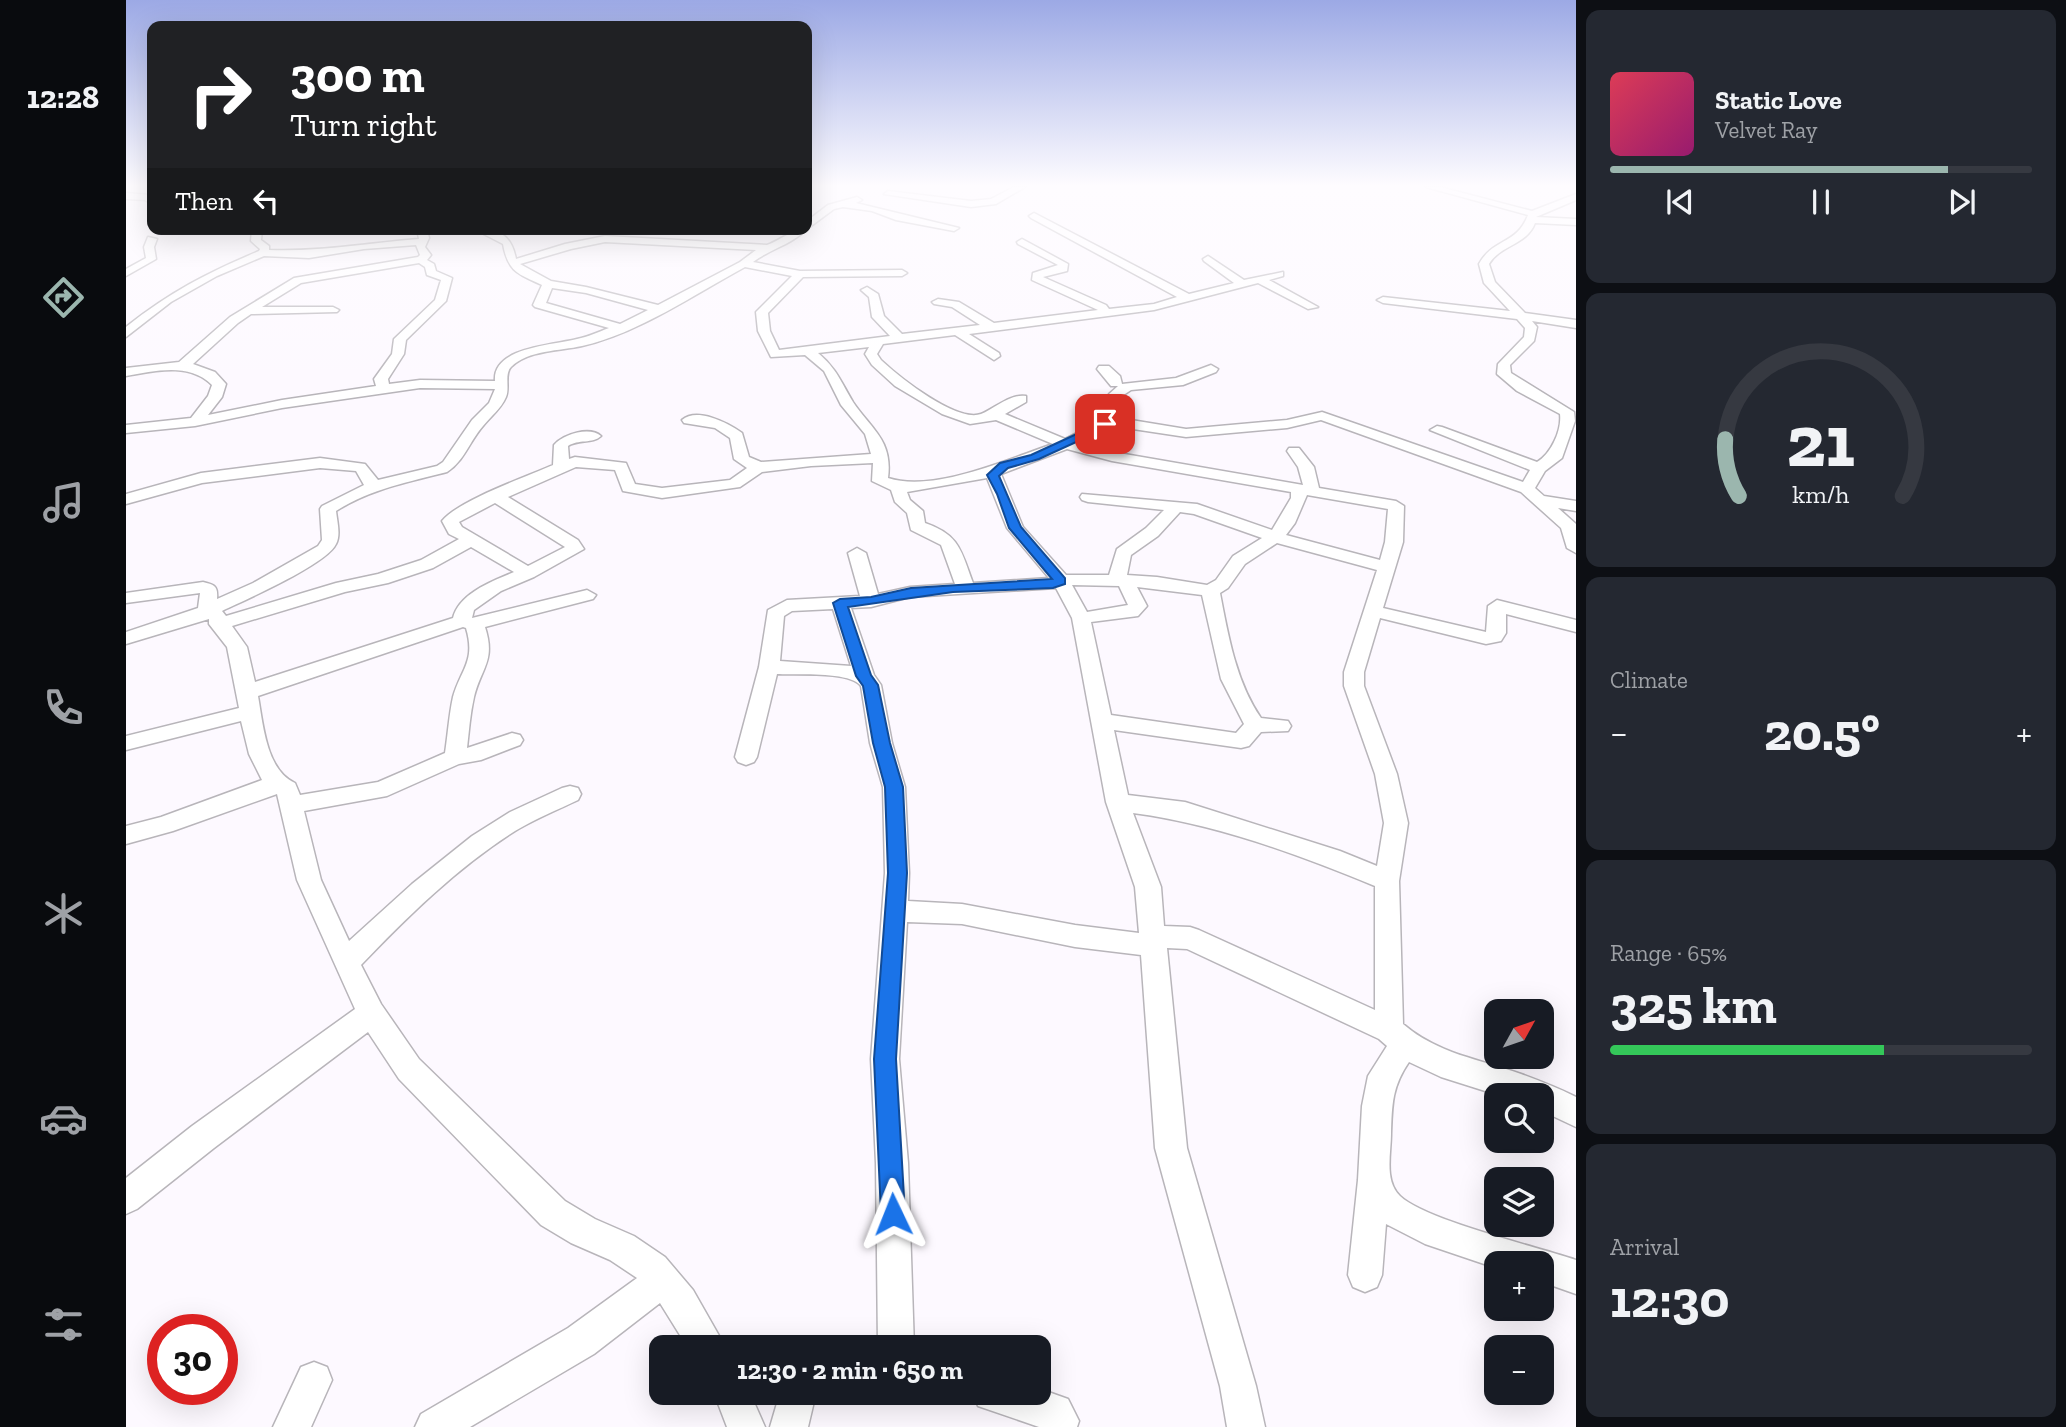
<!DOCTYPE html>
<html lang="en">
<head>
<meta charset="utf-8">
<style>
	body { margin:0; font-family:"Zilla Slab",serif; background:#242831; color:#f1f3f6; height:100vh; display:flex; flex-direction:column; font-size:26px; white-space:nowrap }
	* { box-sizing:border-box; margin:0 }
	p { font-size:23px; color:#9ea1a6 }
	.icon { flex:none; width:38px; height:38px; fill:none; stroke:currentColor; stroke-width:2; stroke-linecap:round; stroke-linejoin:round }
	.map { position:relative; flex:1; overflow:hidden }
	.side { display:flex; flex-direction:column; gap:10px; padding:10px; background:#0d0f14; width:490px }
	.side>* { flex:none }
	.banner { position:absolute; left:21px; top:21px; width:665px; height:214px; border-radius:14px; box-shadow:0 7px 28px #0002; background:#202124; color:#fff; overflow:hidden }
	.needle { width:46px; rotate:50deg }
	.tools { position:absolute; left:1358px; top:999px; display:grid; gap:14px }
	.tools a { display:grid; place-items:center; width:70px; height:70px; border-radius:14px; background:#171b24; box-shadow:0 7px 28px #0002; font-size:35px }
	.speed { position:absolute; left:21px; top:1314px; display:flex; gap:14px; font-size:35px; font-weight:700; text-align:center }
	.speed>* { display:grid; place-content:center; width:91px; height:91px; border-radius:50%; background:#171b24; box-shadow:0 7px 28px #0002; line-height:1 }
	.speed .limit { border:10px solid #d22; background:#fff; color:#111 }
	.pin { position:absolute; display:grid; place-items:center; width:60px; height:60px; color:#fff; margin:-30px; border-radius:14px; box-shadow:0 4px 10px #0006 }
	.me { position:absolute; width:77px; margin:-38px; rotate:358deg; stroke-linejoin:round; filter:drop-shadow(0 0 5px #0008) }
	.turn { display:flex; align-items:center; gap:24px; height:147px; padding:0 28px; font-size:32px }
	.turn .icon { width:91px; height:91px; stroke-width:2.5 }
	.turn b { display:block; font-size:49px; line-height:60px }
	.then { display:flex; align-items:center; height:66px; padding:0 28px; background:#0003; gap:14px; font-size:26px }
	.big { font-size:52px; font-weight:700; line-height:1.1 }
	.side .card { flex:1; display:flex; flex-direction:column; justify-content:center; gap:10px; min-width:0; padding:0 24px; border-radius:14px; background:#242831 }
	.side .dial { align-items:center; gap:0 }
	.dial svg { height:182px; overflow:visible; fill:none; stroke:#363941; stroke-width:7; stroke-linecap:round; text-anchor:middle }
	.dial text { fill:#f1f3f6; stroke:none }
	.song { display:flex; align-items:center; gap:21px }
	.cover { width:84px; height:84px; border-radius:10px; background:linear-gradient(135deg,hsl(350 70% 55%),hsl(320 70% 35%)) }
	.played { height:7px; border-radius:4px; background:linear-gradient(90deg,#9bb6ae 80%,#363941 80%) }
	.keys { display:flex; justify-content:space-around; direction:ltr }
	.heat { display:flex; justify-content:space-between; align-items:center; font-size:38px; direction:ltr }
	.charge { height:10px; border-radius:5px; background:linear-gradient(90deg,#34c759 65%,#363941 0) }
	.trip { position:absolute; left:523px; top:1335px; width:402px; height:70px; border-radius:14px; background:#171b24; box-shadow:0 7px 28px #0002; font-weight:700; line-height:70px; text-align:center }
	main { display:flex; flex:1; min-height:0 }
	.tabs { display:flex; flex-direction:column; width:126px; justify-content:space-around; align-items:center; background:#090b0e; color:#9ea1a6 }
	.tabs .icon { width:49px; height:49px }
	.tabs .current { color:#9bb6ae }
	.tabs b { font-size:32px; color:#f1f3f6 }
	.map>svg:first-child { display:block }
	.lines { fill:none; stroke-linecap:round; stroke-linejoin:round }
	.minor-casing { stroke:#b8b5ba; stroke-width:3 }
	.minor { fill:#fff; fill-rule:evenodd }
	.route { fill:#1a73e8; stroke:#114b97; stroke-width:2 }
</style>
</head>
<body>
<main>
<nav class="tabs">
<b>12:28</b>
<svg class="icon current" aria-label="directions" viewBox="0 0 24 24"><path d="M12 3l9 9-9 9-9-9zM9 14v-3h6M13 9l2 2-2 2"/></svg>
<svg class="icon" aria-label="music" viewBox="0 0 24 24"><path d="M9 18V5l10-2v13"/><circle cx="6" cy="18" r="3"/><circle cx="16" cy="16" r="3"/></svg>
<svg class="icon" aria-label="phone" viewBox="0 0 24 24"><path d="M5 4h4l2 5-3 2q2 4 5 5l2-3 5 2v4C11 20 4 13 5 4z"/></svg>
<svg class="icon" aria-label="climate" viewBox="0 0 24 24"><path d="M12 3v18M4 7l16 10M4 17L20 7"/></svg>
<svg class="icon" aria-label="car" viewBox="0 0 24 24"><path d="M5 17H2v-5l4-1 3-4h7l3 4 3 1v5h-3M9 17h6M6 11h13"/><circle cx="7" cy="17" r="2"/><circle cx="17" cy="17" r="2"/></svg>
<svg class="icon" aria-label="filters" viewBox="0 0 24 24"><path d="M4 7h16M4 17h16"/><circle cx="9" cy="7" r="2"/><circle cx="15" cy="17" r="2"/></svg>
</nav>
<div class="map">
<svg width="1450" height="1427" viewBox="0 0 1450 1427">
	<rect width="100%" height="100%" fill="#fdf9ff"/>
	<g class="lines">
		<g class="minor-casing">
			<path id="minor" d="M888,187H899L870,204L845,207L758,194L762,191L845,201L865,199Z
				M1300,187H1314L1406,211L1450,194V200L1410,217L1450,219V225L1409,223C1401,245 1374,245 1363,264L1369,282L1399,313L1450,320V328L1406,321L1411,327L1408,341L1384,365L1385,373L1448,412L1449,421L1436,458L1419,471L1409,488L1418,496L1450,501V511L1432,508L1450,524V553L1441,548L1435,528L1395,492L1195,420L1161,428L1060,437L987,426L953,443L987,452L1177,485L1172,467L1161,451L1163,448H1173L1188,467L1193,488L1270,501L1278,506L1277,542L1257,608L1360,632L1362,606L1371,600L1450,620V632L1380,614V633L1375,641L1360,644L1254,618L1238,672V686L1271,774L1282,823L1273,881L1277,1024C1312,1054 1353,1059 1395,1074C1414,1081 1432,1088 1450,1097V1127L1416,1111V1096H1375L1315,1077L1283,1062C1266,1087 1266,1104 1265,1134C1265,1153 1258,1181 1274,1196C1299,1220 1412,1247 1450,1260V1294L1416,1282V1264H1370V1268L1299,1244L1260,1224L1256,1275L1251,1287L1239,1292L1227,1287L1222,1275L1232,1180L1236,1106L1242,1076L1261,1046L1253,1039L1061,949L1041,948L1061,1148L1130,1386L1139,1427H1101L1094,1386L1029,1148L1015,955L949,947L836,924L781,922L773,1059L782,1163L788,1348H752L750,1163L745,1059L759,873L757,787L744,743L735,686C724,671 670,675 651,674L631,757L628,762L620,765L612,762L609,757L633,667L642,610L661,600L734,596L722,553L731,548L740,553L752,594L784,587L829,584L815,545L785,530L781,513L769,502L765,490L746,481L747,463L685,466L636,472L614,487L536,498L497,491L489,470L450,467L382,497L452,540L458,549L408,577L375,591L348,610L346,618L461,590L470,595L467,599L359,627C370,661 355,668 348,697C344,714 343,731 341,748L386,733L394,735L397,740L394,745L355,760L333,764L261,796L178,811L195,880L223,941L286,884L346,836L384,812L436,788L444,786L452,788L455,794L452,800C431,810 409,819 389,831C332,867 282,916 235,965L255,1004L293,1059L439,1201L469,1219L508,1236L539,1257L567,1290L600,1348H562L534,1303L468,1354L344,1427H289L295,1414L442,1328L511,1278L484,1260L445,1243L415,1225L273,1079L242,1032L88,1148L11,1209L0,1214V1178L66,1126L229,1009L171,880L151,794L47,831L0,844V826L35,817L136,780L123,754L115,721L0,750V736L113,708L101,647L83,624V619L0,644V632L72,608L74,593L0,603V593L77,582C89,585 92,586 91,599L127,583L192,546L196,540L194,509L196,506L238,485L230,471L194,468L76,483L0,504V494L75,473L194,458L239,464L252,480L311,466L317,462L346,420L363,403L369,389L294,388L156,408L69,426L0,433V425L65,418L82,396L86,385C63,362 29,371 0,376V368L53,362L104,317L168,278L292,257L294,255L290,245L238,249L183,258L138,256L91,276L45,302L0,337V327C44,292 81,273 133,251L134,249L125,241L126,229H136L135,240L143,246V250C193,252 242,243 293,239L291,229H301L303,238L299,247L305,255L301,260L308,264L310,271L326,278L320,301L280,340L278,354L262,379L263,384L294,380L369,381C366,347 428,345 451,339C462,337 472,332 483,328L409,307L407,305L416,285C392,274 382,272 377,244L348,229C373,229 385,234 390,259L439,244L479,236L641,245C655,240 666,229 681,229C665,245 644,249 627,262L674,271L776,270L781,273L776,276L677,277L642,313L644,331L653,350L764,336L746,317L743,297L735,290L741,287L752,294L758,316L776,334L854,325L826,307L808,304L806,302L812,299L833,302L868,323L972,310L906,280L907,273L932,265L892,244L891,242L896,239L942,264L941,271L917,277L980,305L983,309L1028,304L1051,297L905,218L903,216L908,213L1063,294L1108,283L1078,261L1077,259L1082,256L1118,280L1157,272V276L1143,280L1192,307L1182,309L1132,283L1028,310L843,334L873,353L874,356L868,360L829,335L757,344L751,354L755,360C772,376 830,423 855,414C868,409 885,393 900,396V402L879,414L939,439L978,419L983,394L992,386H985L971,369L973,366H983L994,376L996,384L1050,378L1085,365L1092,369L1090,372L1057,385L1005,390L996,396L993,418L1060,429L1161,420L1196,412L1397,482L1404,470L1304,430L1311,426L1316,427L1411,462C1425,454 1436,430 1434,414L1391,391L1371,374L1372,364L1398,337L1399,328L1391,319L1257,303L1251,300L1257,297L1384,311L1358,283L1353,264C1367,238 1391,245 1402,215ZM479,242L630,250L614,262L532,305L460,287L425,281L394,264L445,249ZM293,263L299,267L301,275L315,280L309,300L268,339L266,354L248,379L250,386L156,400L82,415L96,397L100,384L89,372L67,364L112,323L125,314L211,312L213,310L207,307H136L175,283ZM619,267L666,276L630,312L632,331L645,357L679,355L698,371L715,405L739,434L745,454L635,462L623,457L616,433C602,423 571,407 556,420L558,423L589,428L604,438L608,459L621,468L604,480L536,488L509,484L500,463L449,457L443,459L442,446C452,439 467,444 475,436C464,426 437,434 428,445L427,465C400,477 333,500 316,521L323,534L333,539L295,560L252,574L210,583L100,616L96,611C119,600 201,564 210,544C215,535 211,521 210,511C244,489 283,482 321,472C339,460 343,442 357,426C365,416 375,409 380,397C384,388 378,374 385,367C402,350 434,351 456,346C511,334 569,294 619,267ZM426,288L460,293L522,310L494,324L420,303ZM743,347L739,354L746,365L769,386L816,414L844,424L870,420L927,444C882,459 808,493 762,478C767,440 745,429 727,402C715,382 711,369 692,353ZM941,449L986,461L1165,492V498L1146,530L1071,504L956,494L954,497L956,500L962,502L1038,510L1020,528L991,549L983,575H940L897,527L875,474ZM861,478L881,528L923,578L847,583C835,551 834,535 799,523L797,511L784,500L781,492ZM1181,495L1262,509L1259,542L1254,560L1160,535L1169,523ZM369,503L439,547L402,566L336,527L333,522ZM1054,512L1068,514L1136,538L1107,556L1090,580L1081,585L1031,577L1001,575L1005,555L1032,536ZM1151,543L1251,570L1218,672V686L1249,774L1258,823L1251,866L1214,851L1059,802L1002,795L988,730L1115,748L1123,746L1135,732L1162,731L1165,726L1162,721L1135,718C1110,682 1102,635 1094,593L1102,588L1119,564ZM345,547L388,572C367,581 333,593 327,618L129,682L121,647L106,626L219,592L262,583L307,568ZM946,585L993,586L1002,605L961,612ZM1011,587L1076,595L1095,679L1118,724L1110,733L985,715L965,622L1012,616L1021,606ZM930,588L946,618L980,802L1009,887L1013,933L949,925L836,904L782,901L783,873L779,787L766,743L755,685L748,675L725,608L745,607L784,597ZM707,609L725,666L654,661L658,616L666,611ZM337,627L340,628C350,661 335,669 327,697C323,715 322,734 319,753L252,782L174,795L169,783C140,770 137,724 132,696ZM1007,813C1090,824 1171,854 1249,886V1010L1073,930L1064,927L1038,926L1035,887Z
				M0,193L24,195L26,204L19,200L0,199Z
				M731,197L736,200L730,203L833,228L828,231L770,220L746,211L717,207L708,209L681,229V221L702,205Z
				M22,237L31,239L28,247L30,259L0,276V269L20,258L18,247Z
				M188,1362L201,1367L206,1380L185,1427H147L175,1367Z
				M914,1389L942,1399L953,1421L951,1427H913L852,1406L847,1393H914Z
				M588,1393H624L639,1427H601Z
				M654,1393H690L682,1427H644Z"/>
		</g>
		<use href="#minor" class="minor"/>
	</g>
	<linearGradient id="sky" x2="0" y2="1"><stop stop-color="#9ca9e5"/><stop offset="0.48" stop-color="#fefcff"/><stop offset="1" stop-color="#fefcff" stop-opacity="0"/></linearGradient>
	<rect width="1450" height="387" fill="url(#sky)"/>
	<path class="route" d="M979,421L984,424L983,427L913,459L882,468L873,476L895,527L939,578V584L927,588L827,592L722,607L745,675L752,685L764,743L777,787L781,873L770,1059L779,1214L776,1223L767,1226L758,1223L755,1214L748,1059L762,873L759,787L747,743L737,686L730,676L707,603L714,599L745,597L785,588L926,579L883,528L871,494L861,475L874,463L905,455Z"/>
</svg>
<div class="tools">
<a><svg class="needle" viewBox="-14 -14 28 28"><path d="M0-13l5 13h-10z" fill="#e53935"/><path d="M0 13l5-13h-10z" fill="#9ea1a6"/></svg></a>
<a><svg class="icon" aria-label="search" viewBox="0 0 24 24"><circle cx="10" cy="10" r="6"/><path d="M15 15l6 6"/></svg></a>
<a><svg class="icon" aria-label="layers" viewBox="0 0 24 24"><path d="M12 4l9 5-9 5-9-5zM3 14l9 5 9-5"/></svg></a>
<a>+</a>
<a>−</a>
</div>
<div class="speed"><div class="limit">30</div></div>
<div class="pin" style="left:979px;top:424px;background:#d93025"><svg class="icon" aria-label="arrive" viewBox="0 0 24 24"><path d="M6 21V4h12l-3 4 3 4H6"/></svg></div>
<svg class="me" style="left:767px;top:1214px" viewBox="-20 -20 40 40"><path d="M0-17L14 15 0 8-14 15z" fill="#1a73e8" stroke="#fff" stroke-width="4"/></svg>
<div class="trip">12:30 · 2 min · 650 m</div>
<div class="banner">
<div class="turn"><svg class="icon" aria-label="right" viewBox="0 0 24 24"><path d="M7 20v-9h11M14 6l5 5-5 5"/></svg><div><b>300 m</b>Turn right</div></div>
<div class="then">Then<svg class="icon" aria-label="left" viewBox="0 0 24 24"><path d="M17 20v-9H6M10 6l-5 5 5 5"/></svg></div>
</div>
</div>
<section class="side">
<div class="card">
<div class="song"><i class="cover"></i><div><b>Static Love</b><p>Velvet Ray</p></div></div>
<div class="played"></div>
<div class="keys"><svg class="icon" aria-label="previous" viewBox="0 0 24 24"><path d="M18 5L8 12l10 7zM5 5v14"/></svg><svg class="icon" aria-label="pause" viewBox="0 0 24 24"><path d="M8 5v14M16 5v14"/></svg><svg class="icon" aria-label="next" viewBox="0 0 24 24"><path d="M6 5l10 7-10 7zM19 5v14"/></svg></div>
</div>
<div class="card dial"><svg viewBox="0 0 100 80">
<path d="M14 69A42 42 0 1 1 86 69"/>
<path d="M14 69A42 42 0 0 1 8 44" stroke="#9bb6ae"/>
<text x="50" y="56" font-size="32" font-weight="700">21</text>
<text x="50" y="72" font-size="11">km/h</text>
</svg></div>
<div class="card"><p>Climate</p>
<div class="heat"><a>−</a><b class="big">20.5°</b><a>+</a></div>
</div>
<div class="card"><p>Range · 65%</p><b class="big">325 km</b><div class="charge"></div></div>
<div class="card"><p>Arrival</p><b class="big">12:30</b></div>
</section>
</main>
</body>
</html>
